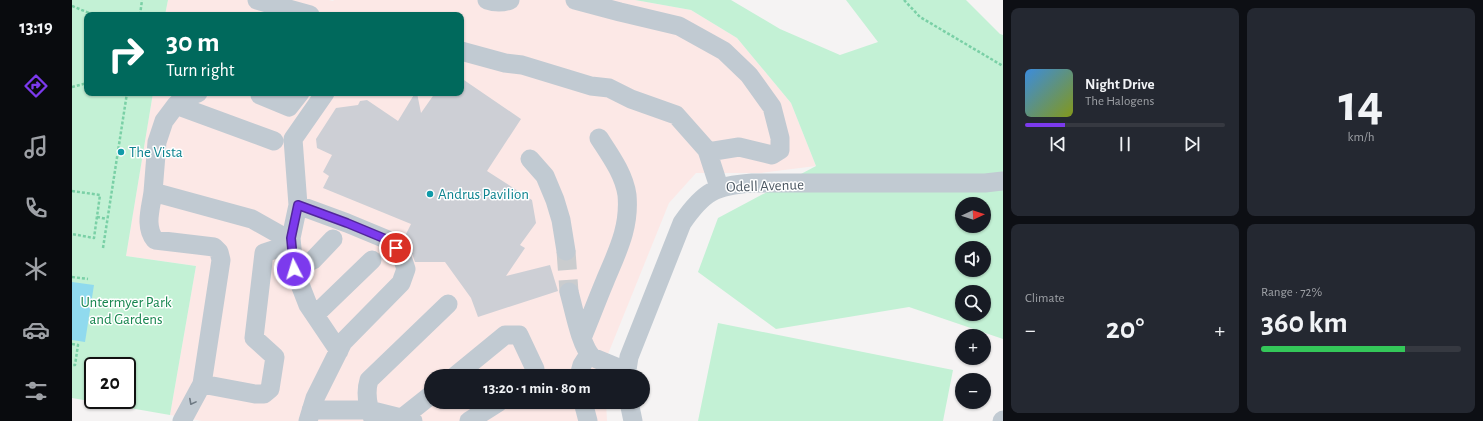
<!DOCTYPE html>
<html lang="en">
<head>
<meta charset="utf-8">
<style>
	body { margin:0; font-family:"Alegreya Sans",sans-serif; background:#242831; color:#f1f3f6; height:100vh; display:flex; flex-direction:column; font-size:15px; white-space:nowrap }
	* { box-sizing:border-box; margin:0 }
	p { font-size:13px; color:#9ea1a6 }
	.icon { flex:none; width:22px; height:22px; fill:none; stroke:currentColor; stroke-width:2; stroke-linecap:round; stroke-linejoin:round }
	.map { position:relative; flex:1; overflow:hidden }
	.sheet { display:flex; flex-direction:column; gap:8px; padding:8px; background:#0d0f14; width:480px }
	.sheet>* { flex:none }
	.guide { position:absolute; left:12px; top:12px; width:380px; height:84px; border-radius:8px; box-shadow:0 1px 3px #0004; background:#00695c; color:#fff; overflow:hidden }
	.needle { width:26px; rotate:86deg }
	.buttons { position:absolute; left:883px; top:197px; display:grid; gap:8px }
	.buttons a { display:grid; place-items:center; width:36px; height:36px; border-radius:50%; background:#171b24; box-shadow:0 1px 3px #0004; font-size:20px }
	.speed { position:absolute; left:12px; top:357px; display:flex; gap:8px; font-size:20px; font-weight:700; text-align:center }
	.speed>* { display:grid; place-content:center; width:52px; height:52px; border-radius:50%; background:#171b24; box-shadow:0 1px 3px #0004; line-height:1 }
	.speed .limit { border:2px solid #111; border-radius:6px; background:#fff; color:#111 }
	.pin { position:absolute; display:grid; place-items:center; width:34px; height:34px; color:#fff; margin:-17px; border:2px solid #fff; border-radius:50%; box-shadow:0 1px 4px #0007 }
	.me { position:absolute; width:44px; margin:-22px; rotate:355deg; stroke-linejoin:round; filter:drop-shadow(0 0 3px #0008) }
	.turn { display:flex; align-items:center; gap:14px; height:84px; padding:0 16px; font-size:18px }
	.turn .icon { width:52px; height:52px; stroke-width:2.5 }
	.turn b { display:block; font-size:28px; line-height:34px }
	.big { font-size:30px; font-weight:600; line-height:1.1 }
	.sheet .widget { flex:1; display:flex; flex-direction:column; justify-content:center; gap:6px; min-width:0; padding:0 14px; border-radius:8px; background:#242831 }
	.sheet .dial { align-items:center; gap:0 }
	.dial b { font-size:52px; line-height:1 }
	.song { display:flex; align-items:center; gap:12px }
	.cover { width:48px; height:48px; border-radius:6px; background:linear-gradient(135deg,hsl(210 70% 55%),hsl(70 70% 35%)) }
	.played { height:4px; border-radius:2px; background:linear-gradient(90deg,#7c3aed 20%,#363941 20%) }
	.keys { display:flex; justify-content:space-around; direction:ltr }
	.heat { display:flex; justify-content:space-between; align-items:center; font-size:22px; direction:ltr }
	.charge { height:6px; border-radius:3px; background:linear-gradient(90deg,#34c759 72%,#363941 0) }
	.sheet .tiles { flex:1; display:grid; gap:8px; grid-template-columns:repeat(2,1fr) }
	.trip { position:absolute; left:352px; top:369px; width:226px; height:40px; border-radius:20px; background:#171b24; box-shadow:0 1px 3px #0004; font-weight:600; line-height:40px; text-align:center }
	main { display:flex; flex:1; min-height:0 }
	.tabs { display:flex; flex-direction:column; width:72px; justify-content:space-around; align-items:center; background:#090b0e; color:#9ea1a6 }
	.tabs .icon { width:28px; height:28px }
	.tabs .on { color:#7c3aed }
	.tabs b { font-size:18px; color:#f1f3f6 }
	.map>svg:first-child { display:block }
	.medical { fill:#fce8e6 }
	.green { fill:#c3f1d5; fill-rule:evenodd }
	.water { fill:#90daee }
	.building { fill:#cdcfd5 }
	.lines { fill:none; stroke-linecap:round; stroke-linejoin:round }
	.minor-tunnel { stroke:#caccce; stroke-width:19; stroke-dasharray:19 10; stroke-linecap:butt }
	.path { stroke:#7ad0a6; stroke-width:2.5; stroke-dasharray:3 2; stroke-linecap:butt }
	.minor { stroke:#c1cad2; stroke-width:19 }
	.oneway { stroke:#6e7983 }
	.route-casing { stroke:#51269a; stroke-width:10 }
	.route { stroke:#7c3aed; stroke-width:7 }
	.culture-dot { fill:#0f9aa8; stroke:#fff; stroke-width:1.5 }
	.labels { text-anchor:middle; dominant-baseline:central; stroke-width:3; stroke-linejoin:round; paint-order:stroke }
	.culture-label { font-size:15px; fill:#0d838f; stroke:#fff; text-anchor:start }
	.street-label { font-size:15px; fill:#4a5661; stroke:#fff }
	.park-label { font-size:15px; fill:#17864f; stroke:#fff }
</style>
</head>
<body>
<main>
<nav class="tabs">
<b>13:19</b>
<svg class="icon on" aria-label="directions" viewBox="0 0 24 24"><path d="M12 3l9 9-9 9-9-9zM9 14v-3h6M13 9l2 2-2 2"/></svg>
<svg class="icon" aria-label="music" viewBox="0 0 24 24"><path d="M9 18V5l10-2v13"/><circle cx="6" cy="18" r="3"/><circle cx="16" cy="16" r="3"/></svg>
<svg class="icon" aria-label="phone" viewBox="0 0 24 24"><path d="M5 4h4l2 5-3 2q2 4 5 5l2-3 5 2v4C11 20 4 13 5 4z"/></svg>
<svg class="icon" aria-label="climate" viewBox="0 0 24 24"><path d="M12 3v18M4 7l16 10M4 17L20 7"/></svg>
<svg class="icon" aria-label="car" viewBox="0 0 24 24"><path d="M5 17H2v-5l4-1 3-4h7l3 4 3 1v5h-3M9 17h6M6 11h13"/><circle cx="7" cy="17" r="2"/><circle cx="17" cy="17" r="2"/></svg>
<svg class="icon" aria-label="filters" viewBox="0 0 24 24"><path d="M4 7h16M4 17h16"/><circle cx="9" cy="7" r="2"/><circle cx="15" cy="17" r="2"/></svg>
</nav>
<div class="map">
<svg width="931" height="421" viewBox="0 0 931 421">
	<rect width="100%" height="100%" fill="#f5f3f3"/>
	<path class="medical" d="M96,0H257L261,1L262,0H563L619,10L665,38L719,103L744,166L689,173H624L597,203L532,364L533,376H359V402H534L535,421H130L98,415L124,266L54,256L81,93H389V15H93Z"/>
	<path class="green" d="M0,0H96L93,15H15V93H81L54,256L124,266L98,415L0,398ZM21,366H55V400H21Z
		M563,0H659L708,29L768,55L806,42L774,0H894L928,34L931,35V339L837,307L704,329L626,272L646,218L744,166L719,103L665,38L619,10ZM890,204H912V226H890ZM890,248H912V270H890ZM890,292H912V314H890Z
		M646,323L881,370L871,421H626Z"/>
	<path class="water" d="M0,282L22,285L13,342L0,340Z"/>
	<path class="building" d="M389,78L449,119L415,171L460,200L464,223L448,245L453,248L434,276L478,265L486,291L406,317L399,298L373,262H343L340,254L331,240L339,224L251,188L257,176L251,172L260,155L245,148L244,139L264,108L286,105L288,101L295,100L326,121L343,93H345L349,113L363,93H389Z"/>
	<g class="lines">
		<path class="minor-tunnel" d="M494,251L497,292"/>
		<path class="path" d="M832,0L848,17L931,66
			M0,6L22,15
			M68,15L70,0
			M0,87L15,83
			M0,191L28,195L22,238L0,234
			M25,217L35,219
			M31,248L55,93
			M0,277L16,279
			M0,344L6,345L3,365H0"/>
		<path class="minor" d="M185,0L238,15
			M415,0C424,3 430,3 438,0
			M503,0L548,12L607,26L652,51L677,75L700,107L708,138V150L700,155L667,147L636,152
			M389,51L433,63L450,65L519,86L537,88L559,99L604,115L635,150L647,187
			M126,93L111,98L104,105L92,121L85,142L81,192L180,219L219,241
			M253,93L221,139L226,205L219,238L222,269L236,305L267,351
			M188,95L217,107L228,93
			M104,105L202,141
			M458,159L473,176L483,200L489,220L494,251
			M81,192C79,208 72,226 83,240L142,247L147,252L149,260L130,384L183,394H192L198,389L203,357L182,338L192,253L204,249L220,250
			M226,205L275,223L316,240L324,248L331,260L334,269L329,283L271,342L243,398L236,421
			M222,269L241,260L261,239
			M497,292C502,309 508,345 520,357L554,371
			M243,315L300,260
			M510,338C518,319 525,300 533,281C545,252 558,228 555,195C552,174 538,155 527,138
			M383,376L433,335H447L463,369L462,376
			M507,376L510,365L517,354
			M554,376L557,357L610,223C632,191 643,186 680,183H913L931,181
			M511,402L516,421
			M557,402L561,421
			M239,410H297L341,421
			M330,418L359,395
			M110,421L130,384
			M302,421C296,408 293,393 297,380L376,304
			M397,421L427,402
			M930,421L931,420"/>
	</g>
	<defs><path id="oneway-chevron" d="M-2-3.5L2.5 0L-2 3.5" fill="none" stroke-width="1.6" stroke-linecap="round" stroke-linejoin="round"/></defs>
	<use class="oneway" href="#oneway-chevron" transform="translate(120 402) rotate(118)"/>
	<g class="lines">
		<g class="route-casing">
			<path id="route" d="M222,269L219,238L226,205L275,223L316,240L324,248"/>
		</g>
		<use href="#route" class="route"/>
	</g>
	<g class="culture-dot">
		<circle cx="49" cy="152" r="4"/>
		<circle cx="358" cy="194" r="4"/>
	</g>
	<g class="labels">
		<g class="culture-label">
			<text x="57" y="152">The Vista</text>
			<text x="366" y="194">Andrus Pavilion</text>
		</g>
		<g class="street-label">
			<text transform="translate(693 186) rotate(-2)">Odell Avenue</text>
		</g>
		<g class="park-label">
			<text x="54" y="302">Untermyer Park<tspan x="54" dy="17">and Gardens</tspan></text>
		</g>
	</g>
</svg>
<div class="buttons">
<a><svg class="needle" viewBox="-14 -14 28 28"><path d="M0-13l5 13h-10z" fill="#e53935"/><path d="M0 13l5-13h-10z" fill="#9ea1a6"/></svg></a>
<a><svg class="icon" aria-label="sound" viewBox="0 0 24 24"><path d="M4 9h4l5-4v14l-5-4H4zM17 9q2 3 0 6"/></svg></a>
<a><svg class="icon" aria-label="search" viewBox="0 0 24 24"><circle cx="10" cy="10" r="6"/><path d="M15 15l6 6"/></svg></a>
<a>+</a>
<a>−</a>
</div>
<div class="speed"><div class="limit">20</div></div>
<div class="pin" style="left:324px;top:248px;background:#d93025"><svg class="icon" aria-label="arrive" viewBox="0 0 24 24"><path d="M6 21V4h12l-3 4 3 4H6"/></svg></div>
<svg class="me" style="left:222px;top:269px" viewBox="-20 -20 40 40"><circle r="17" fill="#7c3aed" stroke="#fff" stroke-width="3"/><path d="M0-11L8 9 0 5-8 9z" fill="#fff"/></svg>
<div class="trip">13:20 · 1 min · 80 m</div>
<div class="guide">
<div class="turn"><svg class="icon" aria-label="right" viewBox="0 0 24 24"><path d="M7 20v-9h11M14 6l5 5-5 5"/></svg><div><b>30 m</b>Turn right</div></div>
</div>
</div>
<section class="sheet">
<div class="tiles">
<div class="widget">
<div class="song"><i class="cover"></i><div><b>Night Drive</b><p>The Halogens</p></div></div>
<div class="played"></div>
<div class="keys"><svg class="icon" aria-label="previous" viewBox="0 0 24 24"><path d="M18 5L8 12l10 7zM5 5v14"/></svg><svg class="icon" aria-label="pause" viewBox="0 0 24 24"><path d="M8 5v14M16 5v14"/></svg><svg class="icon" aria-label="next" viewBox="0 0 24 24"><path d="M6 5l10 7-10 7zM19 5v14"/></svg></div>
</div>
<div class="widget dial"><b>14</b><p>km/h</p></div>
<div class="widget"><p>Climate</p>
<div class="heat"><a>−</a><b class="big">20°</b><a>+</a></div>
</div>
<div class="widget"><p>Range · 72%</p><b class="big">360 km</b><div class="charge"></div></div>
</div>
</section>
</main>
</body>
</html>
